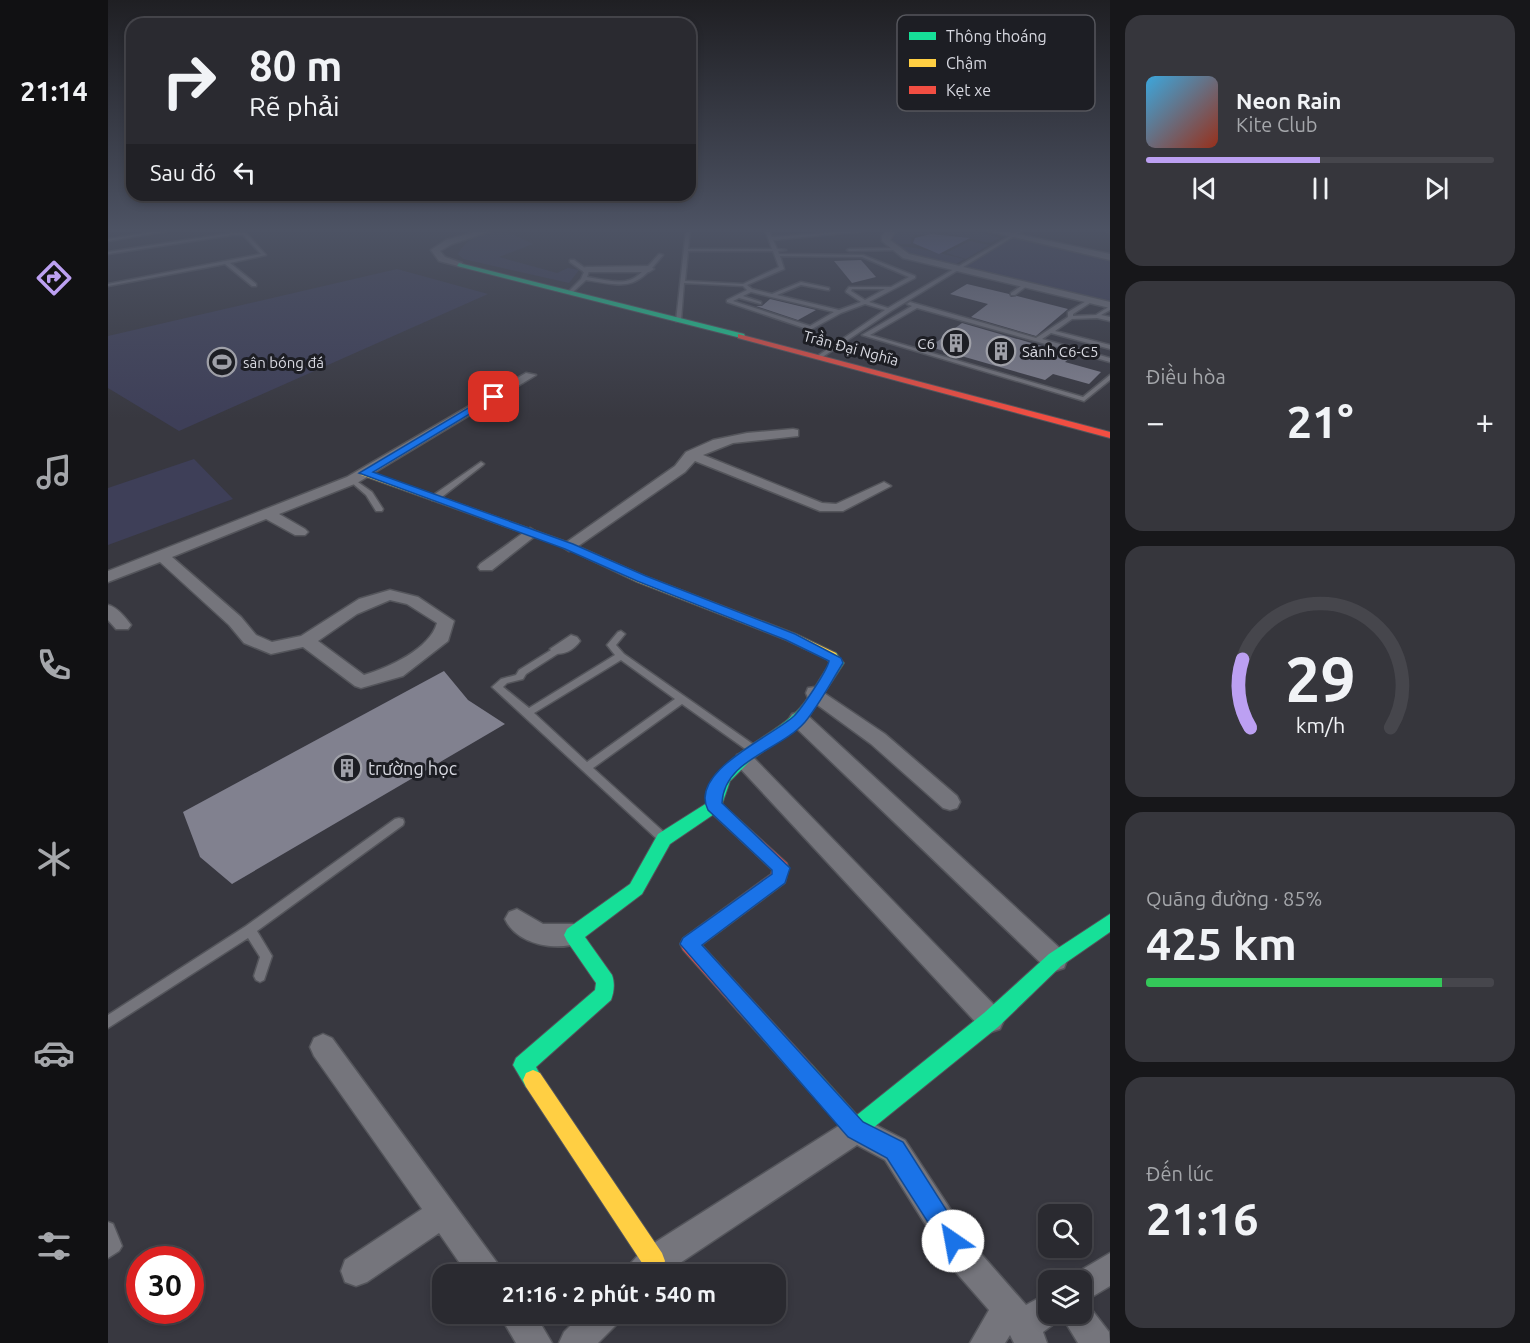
<!DOCTYPE html>
<html lang="vi">
<head>
<meta charset="utf-8">
<style>
	body { margin:0; font-family:Ubuntu,sans-serif; background:#36363c; color:#f1f3f6; height:100vh; display:flex; flex-direction:column; font-size:22px; white-space:nowrap }
	* { box-sizing:border-box; margin:0 }
	p { font-size:20px; color:#a5a7ab }
	.icon { flex:none; width:33px; height:33px; fill:none; stroke:currentColor; stroke-width:2; stroke-linecap:round; stroke-linejoin:round }
	.map { position:relative; flex:1; overflow:hidden }
	.panel { display:flex; flex-direction:column; gap:15px; padding:15px; background:#17171a; width:420px }
	.panel>* { flex:none }
	.hud { position:absolute; left:18px; top:18px; width:570px; height:183px; border-radius:18px; box-shadow:0 3px 9px #0003,0 0 0 2px #46464c; background:#2a2a30; color:#f1f3f6; overflow:hidden }
	.buttons { position:absolute; left:930px; top:1204px; display:grid; gap:12px }
	.buttons a { display:grid; place-items:center; width:54px; height:54px; border-radius:12px; background:#2a2a30; box-shadow:0 3px 9px #0003,0 0 0 2px #46464c; font-size:30px }
	.speed { position:absolute; left:18px; top:1246px; display:flex; gap:12px; font-size:30px; font-weight:700; text-align:center }
	.speed>* { display:grid; place-content:center; width:78px; height:78px; border-radius:50%; background:#2a2a30; box-shadow:0 3px 9px #0003,0 0 0 2px #46464c; line-height:1 }
	.speed .limit { border:9px solid #d22; background:#fff; color:#111 }
	.pin { position:absolute; display:grid; place-items:center; width:51px; height:51px; color:#fff; margin:-26px; border-radius:12px; box-shadow:0 3px 9px #0006 }
	.me { position:absolute; width:66px; margin:-33px; rotate:327deg; stroke-linejoin:round; filter:drop-shadow(0 0 4px #0008) }
	.turn { display:flex; align-items:center; gap:21px; height:126px; padding:0 24px; font-size:27px }
	.turn .icon { width:78px; height:78px; stroke-width:2.5 }
	.turn b { display:block; font-size:42px; line-height:51px }
	.then { display:flex; align-items:center; height:57px; padding:0 24px; background:#0003; gap:12px; font-size:22px }
	.big { font-size:45px; font-weight:700; line-height:1.1 }
	.panel .card { flex:1; display:flex; flex-direction:column; justify-content:center; gap:9px; min-width:0; padding:0 21px; border-radius:18px; background:#36363c }
	.panel .dial { align-items:center; gap:0 }
	.dial svg { height:156px; overflow:visible; fill:none; stroke:#46464c; stroke-width:7; stroke-linecap:round; text-anchor:middle }
	.dial text { fill:#f1f3f6; stroke:none }
	.song { display:flex; align-items:center; gap:18px }
	.cover { width:72px; height:72px; border-radius:9px; background:linear-gradient(135deg,hsl(200 70% 55%),hsl(10 70% 35%)) }
	.played { height:6px; border-radius:3px; background:linear-gradient(90deg,#bca0f2 50%,#46464c 50%) }
	.keys { display:flex; justify-content:space-around; direction:ltr }
	.heat { display:flex; justify-content:space-between; align-items:center; font-size:33px; direction:ltr }
	.charge { height:9px; border-radius:4px; background:linear-gradient(90deg,#34c759 85%,#46464c 0) }
	.trip { position:absolute; left:324px; top:1264px; width:354px; height:60px; border-radius:18px; background:#2a2a30; box-shadow:0 3px 9px #0003,0 0 0 2px #46464c; font-weight:700; line-height:60px; text-align:center }
	main { display:flex; flex:1; min-height:0 }
	.tabs { display:flex; flex-direction:column; width:108px; justify-content:space-around; align-items:center; background:#111113; color:#a5a7ab }
	.tabs .icon { width:42px; height:42px }
	.tabs .current { color:#bca0f2 }
	.tabs b { font-size:27px; color:#f1f3f6 }
	.map>svg:first-child { display:block }
	.green { fill:#3e3f58 }
	.water { fill:#666896 }
	.building { fill:#81818f }
	.lines { fill:none; stroke-linecap:round; stroke-linejoin:round }
	.lane-casing { stroke:#54555b; stroke-width:3 }
	.street-casing { stroke:#54555b; stroke-width:3 }
	.fast-casing { stroke:#54555b; stroke-width:2 }
	.slow-casing { stroke:#54555b; stroke-width:2 }
	.jam-casing { stroke:#54555b; stroke-width:2 }
	.lane { fill:#75757c; fill-rule:evenodd }
	.street { fill:#75757c; fill-rule:evenodd }
	.fast { fill:#16e098; fill-rule:evenodd }
	.slow { fill:#ffcf43; fill-rule:evenodd }
	.jam { fill:#f24e42; fill-rule:evenodd }
	.route { fill:#1a73e8; stroke:#114b97; stroke-width:1.5 }
	.labels { text-anchor:middle; dominant-baseline:central; stroke-width:6; stroke-linejoin:round; paint-order:stroke }
	.far-poi-label { font-size:15px; fill:#d7d8e0; stroke:#1d1e24; text-anchor:start }
	.far-street-label { font-size:15px; fill:#d7d8e0; stroke:#1d1e24 }
	.poi-label { font-size:18px; fill:#d7d8e0; stroke:#1d1e24; text-anchor:start }
	.key { fill:#1d1e24; stroke:#55565c; stroke-width:1.5 }
	.key-label { font-size:16px; fill:#d7d8e0 }
</style>
</head>
<body>
<main>
<nav class="tabs">
<b>21:14</b>
<svg class="icon current" aria-label="directions" viewBox="0 0 24 24"><path d="M12 3l9 9-9 9-9-9zM9 14v-3h6M13 9l2 2-2 2"/></svg>
<svg class="icon" aria-label="music" viewBox="0 0 24 24"><path d="M9 18V5l10-2v13"/><circle cx="6" cy="18" r="3"/><circle cx="16" cy="16" r="3"/></svg>
<svg class="icon" aria-label="phone" viewBox="0 0 24 24"><path d="M5 4h4l2 5-3 2q2 4 5 5l2-3 5 2v4C11 20 4 13 5 4z"/></svg>
<svg class="icon" aria-label="climate" viewBox="0 0 24 24"><path d="M12 3v18M4 7l16 10M4 17L20 7"/></svg>
<svg class="icon" aria-label="car" viewBox="0 0 24 24"><path d="M5 17H2v-5l4-1 3-4h7l3 4 3 1v5h-3M9 17h6M6 11h13"/><circle cx="7" cy="17" r="2"/><circle cx="17" cy="17" r="2"/></svg>
<svg class="icon" aria-label="filters" viewBox="0 0 24 24"><path d="M4 7h16M4 17h16"/><circle cx="9" cy="7" r="2"/><circle cx="15" cy="17" r="2"/></svg>
</nav>
<div class="map">
<svg width="1002" height="1343" viewBox="0 0 1002 1343">
	<rect width="100%" height="100%" fill="#383840"/>
	<path class="green" d="M386,230H396L425,244L391,257L449,273L460,268L471,270L461,283L355,259L350,254C357,240 371,234 386,230Z
		M792,230H833L836,233L807,235L803,237V244L782,245L780,234Z
		M836,230H865L892,238L881,243L839,233Z
		M903,236L1002,258V305L850,268Z
		M862,241L881,245L858,259L838,253Z
		M786,246C807,246 835,254 856,259L845,266L797,254Z
		M289,269L380,294L71,431L0,388V336Z
		M86,459L125,499L0,545V488Z"/>
	<path class="water" d="M823,234L862,238L831,254L805,243L807,238Z"/>
	<path class="building" d="M753,260L768,277L744,283L726,261Z
		M859,284L901,294L903,297L909,296L960,309L928,336L863,317L880,304L842,294Z
		M662,299L708,310L690,320L648,306H654Z
		M854,323L965,355L957,362L993,372L981,384L945,374L937,380L822,347Z
		M336,671L360,700L397,724L124,884L92,857L75,812Z"/>
	<g class="lines">
		<g class="lane-casing">
			<path id="lane" d="M57,230H65L0,241V239Z
				M578,230H582L580,249H664L657,230H661L664,237L758,230L756,231L665,240L669,249L678,250L670,251L671,254L755,255L807,276V278L761,302L780,308L912,230H916L783,311L713,358L710,356L711,355L777,310L757,304L733,313L702,330L619,302V300L639,290L635,286L576,283L573,320L568,321ZM580,251H665L671,267L635,284L577,281ZM672,256L754,257L801,277L783,287H741L738,291V292L753,302L731,310L669,295L693,285L719,290H721V288L693,282L664,294L644,289L639,285L676,269ZM744,289H777L757,300L743,291ZM643,292L726,312L702,326L625,301L631,298L653,304V302L635,296Z
				M992,230H1002V232Z
				M124,233H138L158,255L122,263L148,284V286H144L117,264L0,286V284L153,254L135,235H124L0,254V252Z
				M789,248L787,250L741,251L739,250L741,249Z
				M551,254L555,255C527,290 520,287 478,280L465,292L461,291L473,279L476,272L462,262V260H466L481,271L479,277C521,284 522,287 551,254Z
				M916,284L920,285L907,295H903V293Z
				M980,300L985,301L965,314V316L988,315L1002,306V310L993,315L1002,317V321L989,318L964,319L947,331L1002,345V349L943,333L934,339L1002,358V362L809,308L762,335L975,397L1002,375V380L976,401L754,335L804,306L799,304L802,302L928,338L960,317V312Z
				M373,462L376,464L375,465L330,500H324V496Z
				M244,478L264,492L275,509L274,511H268L258,495L242,481L241,480Z
				M513,631L517,634L508,645L516,654L649,747L651,750L649,753H643L574,704L485,768L558,834L559,837L558,840L554,841L550,840L384,687L393,679L408,675L411,670L448,647H454L455,649L454,651L418,674L415,679L399,683L395,687L421,708L507,655L499,645L510,632ZM513,660L567,699L479,762L426,713Z
				M291,818L295,819L296,822L295,825L149,931L164,956L156,980L152,982L148,980L146,976L152,957L140,938L0,1028V1015L138,926L287,819Z
				M0,1222L5,1224L14,1246L11,1251L0,1258Z"/>
		</g>
		<g class="street-casing">
			<path id="street" d="M374,230H386L344,244L332,251L337,257L354,263V267L331,261L323,250L338,240Z
				M780,230H788L782,240L801,254L1002,302V308L795,258L774,241V236Z
				M876,230H890L1002,254V260Z
				M478,267L541,266L546,269L541,272H475V268Z
				M418,373L428,375L249,483L171,514L197,529L200,532L197,535H187L158,519L64,557L133,617L148,635L164,642L193,636L251,599L282,590L310,597L346,621L340,641L295,676L253,688L247,686L195,647L163,654L136,643L121,625L52,562L0,582V571L239,477ZM282,600L299,604L329,623C322,649 280,668 256,675L210,641L249,614Z
				M685,429L690,430V436L625,443L595,455L714,503L728,504L776,482L783,486L735,511H712L587,461L577,472L466,549L461,551L453,546L567,466L578,452L605,440L639,433Z
				M422,528L430,533L427,536L384,570H372L370,567L372,564Z
				M0,605C9,607 17,617 23,625L20,629H8L0,620Z
				M463,635L469,637L472,641C466,650 455,656 445,653L442,649Z
				M707,687L777,734L849,796L852,802L849,808L842,810L835,808L763,744L700,698L698,693L700,688Z
				M691,712L698,714L956,952L959,960L956,968L947,971L938,968L684,724L681,719L684,714Z
				M636,752L643,755L892,1011L896,1020L892,1029L883,1032L874,1029L629,765L626,760L629,755Z
				M409,909L435,924H465L473,928L477,935L473,942C449,952 409,945 397,919L401,912Z
				M215,1034L224,1038L390,1264L394,1275H360L331,1233L259,1282L248,1286L237,1282L233,1271L237,1260L314,1209L206,1056L202,1047L206,1038Z
				M748,1115L797,1140L868,1248L918,1305L940,1293V1314H974V1281H961L963,1276L1002,1253V1286L977,1301L1001,1332L1002,1343H970L953,1315L951,1320L935,1332L939,1343H906L902,1335L897,1343H862L881,1310L846,1270L777,1160L749,1145L554,1275H518L522,1264L535,1250Z
				M391,1314H427L444,1343H408Z
				M474,1314H513L508,1325L490,1343H451L456,1332Z"/>
		</g>
		<g class="fast-casing">
			<path id="fast" d="M351,263L636,334L637,336L633,338L349,266Z
				M723,652L728,653L736,663L700,718L682,733L643,760L622,781L612,810L562,844L534,894L477,937L504,975C507,983 506,992 503,1000L428,1067L435,1080L432,1087L425,1090L418,1087L405,1065L408,1058L487,990L488,983L459,941L456,935L459,929L522,884L550,834L599,803C609,754 651,745 684,716C700,702 710,681 722,663L716,656Z
				M1002,914V932L953,966L890,1027L755,1136L748,1139L741,1136L690,1079L687,1072L690,1065L697,1062L704,1065L749,1115L876,1013L941,954Z"/>
		</g>
		<g class="slow-casing">
			<path id="slow" d="M257,470L465,544L537,576L688,634L728,653L730,656L728,659H718L678,640L529,582L457,548L253,475L252,473Z
				M425,1070L432,1073L554,1253L557,1261L554,1269L546,1272L538,1269L418,1087L415,1080L418,1073Z"/>
		</g>
		<g class="jam-casing">
			<path id="jam" d="M630,334L1002,432V438L630,338Z
				M606,800L612,802L679,863L681,868L677,883L594,945L704,1065L707,1072L704,1079L697,1082L690,1079L575,950L572,944L575,938L663,874L664,870L600,810L598,806L600,802Z"/>
		</g>
		<use href="#lane" class="lane"/>
		<use href="#street" class="street"/>
		<use href="#fast" class="fast"/>
		<use href="#slow" class="slow"/>
		<use href="#jam" class="jam"/>
	</g>
	<linearGradient id="sky" x2="0" y2="1"><stop stop-color="#1f1f23"/><stop offset="0.55" stop-color="#4d5364"/><stop offset="1" stop-color="#4d5364" stop-opacity="0"/></linearGradient>
	<rect width="1002" height="418" fill="url(#sky)"/>
	<path class="route" d="M382,395L390,397L265,472L465,544L538,576L687,634L733,658L735,663C723,682 711,705 697,722C672,751 616,759 614,803L682,868L677,883L594,945L755,1122L795,1142L853,1233L857,1241L853,1249L845,1252L837,1249L779,1158L740,1137L572,944L575,938L664,874V870L600,810C580,771 665,736 686,716C694,708 719,671 721,661L678,640L529,581L457,549L251,473Z"/>
	<defs>
		<g id="building-ring" transform="scale(1.5)"><circle r="9.5" fill="#1d1e24" stroke="#9fa0a8" stroke-width="1.5"/><path d="M-4-6H4V6H1V3H-1V6H-4ZM-2.5-4.3h1.7v1.8h-1.7ZM.8-4.3h1.7v1.8H.8ZM-2.5-1h1.7V.8h-1.7ZM.8-1h1.7V.8H.8Z" fill="#9fa0a8"/></g>
		<g id="stadium-ring" transform="scale(1.5)"><circle r="9.5" fill="#1d1e24" stroke="#9fa0a8" stroke-width="1.5"/><path d="M0-5a6.5 5 0 1 0 0 10a6.5 5 0 1 0 0-10ZM-3.5-1.8h7v3.6h-7Z" fill="#9fa0a8"/></g>
	</defs>
	<g fill-rule="evenodd">
		<use href="#building-ring" x="848" y="343"/>
		<use href="#building-ring" x="893" y="351"/>
		<use href="#stadium-ring" x="114" y="362"/>
		<use href="#building-ring" x="239" y="768"/>
	</g>
	<g class="labels">
		<g class="far-poi-label">
			<text x="827" y="343" text-anchor="end">C6</text>
			<text x="914" y="351">Sảnh C6-C5</text>
			<text x="135" y="362">sân bóng đá</text>
		</g>
		<g class="far-street-label">
			<text transform="translate(743 348) rotate(15)">Trần Đại Nghĩa</text>
		</g>
		<g class="poi-label">
			<text x="260" y="768">trường học</text>
		</g>
	</g>
	<rect x="789" y="15" width="198" height="96" rx="9" class="key"/>
	<rect x="801" y="32" width="27" height="8" fill="#16e098"/>
	<rect x="801" y="59" width="27" height="8" fill="#ffcf43"/>
	<rect x="801" y="86" width="27" height="8" fill="#f24e42"/>
	<g class="key-label">
		<text x="838" y="42">Thông thoáng</text>
		<text x="838" y="69">Chậm</text>
		<text x="838" y="96">Kẹt xe</text>
	</g>
</svg>
<div class="buttons">
<a><svg class="icon" aria-label="search" viewBox="0 0 24 24"><circle cx="10" cy="10" r="6"/><path d="M15 15l6 6"/></svg></a>
<a><svg class="icon" aria-label="layers" viewBox="0 0 24 24"><path d="M12 4l9 5-9 5-9-5zM3 14l9 5 9-5"/></svg></a>
</div>
<div class="speed"><div class="limit">30</div></div>
<div class="pin" style="left:386px;top:397px;background:#d93025"><svg class="icon" aria-label="arrive" viewBox="0 0 24 24"><path d="M6 21V4h12l-3 4 3 4H6"/></svg></div>
<svg class="me" style="left:845px;top:1241px" viewBox="-20 -20 40 40"><circle r="19" fill="#fff"/><path d="M0-13L10 11 0 6-10 11z" fill="#1a73e8"/></svg>
<div class="trip">21:16 · 2 phút · 540 m</div>
<div class="hud">
<div class="turn"><svg class="icon" aria-label="right" viewBox="0 0 24 24"><path d="M7 20v-9h11M14 6l5 5-5 5"/></svg><div><b>80 m</b>Rẽ phải</div></div>
<div class="then">Sau đó<svg class="icon" aria-label="left" viewBox="0 0 24 24"><path d="M17 20v-9H6M10 6l-5 5 5 5"/></svg></div>
</div>
</div>
<section class="panel">
<div class="card">
<div class="song"><i class="cover"></i><div><b>Neon Rain</b><p>Kite Club</p></div></div>
<div class="played"></div>
<div class="keys"><svg class="icon" aria-label="previous" viewBox="0 0 24 24"><path d="M18 5L8 12l10 7zM5 5v14"/></svg><svg class="icon" aria-label="pause" viewBox="0 0 24 24"><path d="M8 5v14M16 5v14"/></svg><svg class="icon" aria-label="next" viewBox="0 0 24 24"><path d="M6 5l10 7-10 7zM19 5v14"/></svg></div>
</div>
<div class="card"><p>Điều hòa</p>
<div class="heat"><a>−</a><b class="big">21°</b><a>+</a></div>
</div>
<div class="card dial"><svg viewBox="0 0 100 80">
<path d="M14 69A42 42 0 1 1 86 69"/>
<path d="M14 69A42 42 0 0 1 10 34" stroke="#bca0f2"/>
<text x="50" y="56" font-size="32" font-weight="700">29</text>
<text x="50" y="72" font-size="11">km/h</text>
</svg></div>
<div class="card"><p>Quãng đường · 85%</p><b class="big">425 km</b><div class="charge"></div></div>
<div class="card"><p>Đến lúc</p><b class="big">21:16</b></div>
</section>
</main>
</body>
</html>
